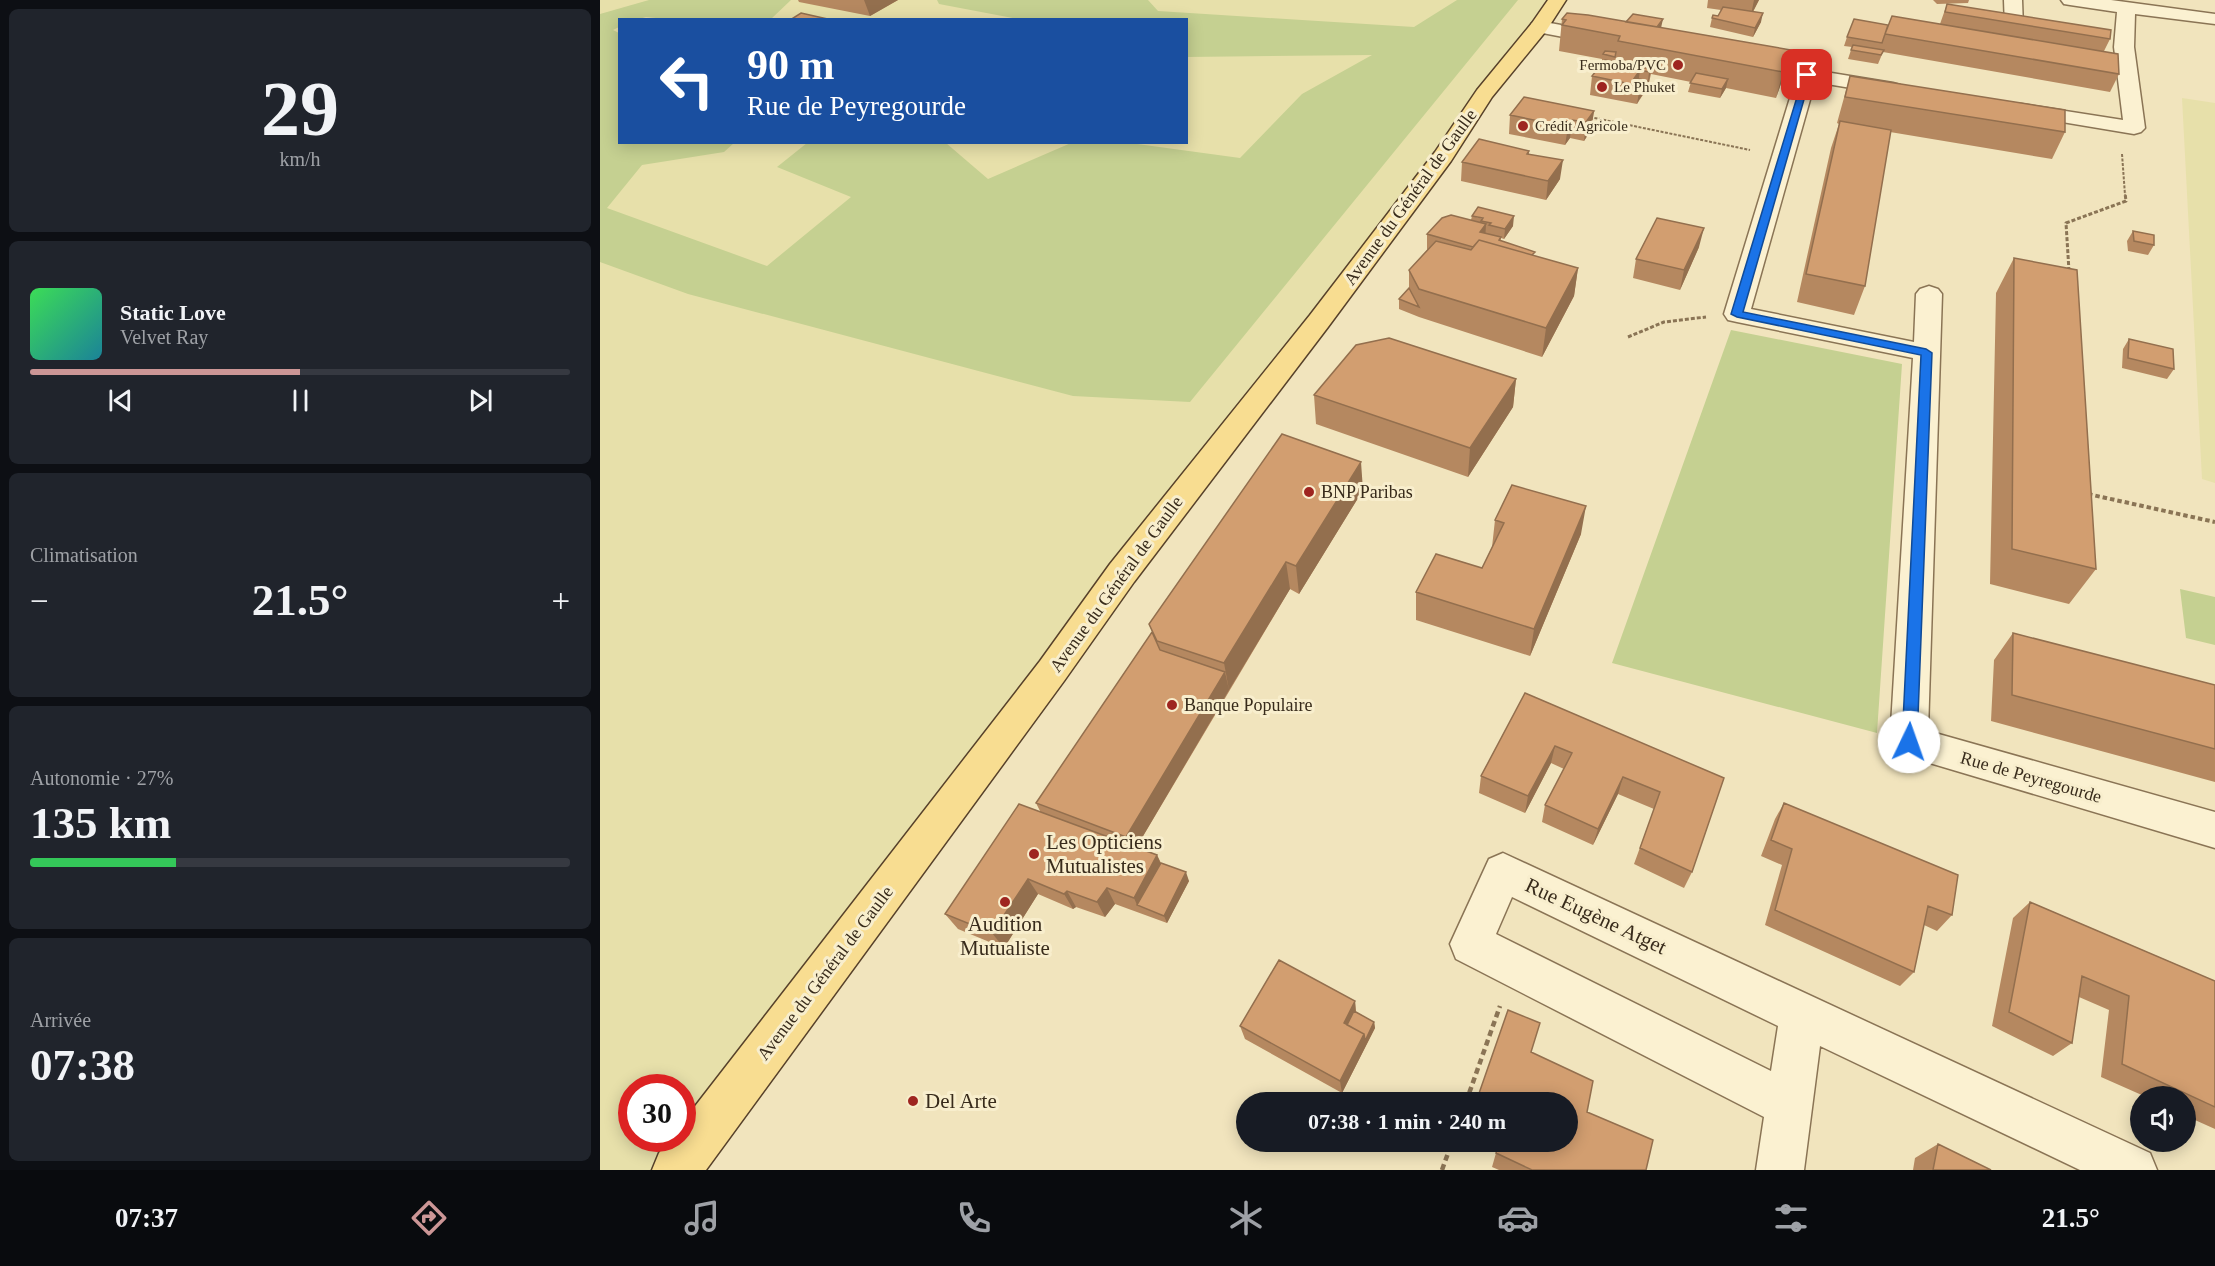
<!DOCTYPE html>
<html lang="fr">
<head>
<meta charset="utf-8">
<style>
	body { margin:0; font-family:"Times New Roman",serif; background:#20242c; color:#f1f3f6; height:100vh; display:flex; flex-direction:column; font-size:22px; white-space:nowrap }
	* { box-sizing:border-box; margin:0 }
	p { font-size:20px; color:#9ea1a6 }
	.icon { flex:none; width:33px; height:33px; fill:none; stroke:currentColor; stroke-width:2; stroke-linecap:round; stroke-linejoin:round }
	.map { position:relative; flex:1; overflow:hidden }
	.sheet { display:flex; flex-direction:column; gap:9px; padding:9px; background:#0d0f14; width:600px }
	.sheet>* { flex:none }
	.banner { position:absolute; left:18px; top:18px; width:570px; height:126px; border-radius:0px; box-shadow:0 3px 15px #0003; background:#1a4fa0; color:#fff; overflow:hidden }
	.controls { position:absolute; left:1530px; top:1086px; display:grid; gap:12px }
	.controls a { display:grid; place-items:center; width:66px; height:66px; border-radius:50%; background:#171b24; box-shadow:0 3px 15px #0003; font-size:30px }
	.speed { position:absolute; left:18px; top:1074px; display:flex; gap:12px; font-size:30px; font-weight:700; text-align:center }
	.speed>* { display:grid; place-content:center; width:78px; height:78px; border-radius:50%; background:#171b24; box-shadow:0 3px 15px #0003; line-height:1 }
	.speed .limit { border:9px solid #d22; background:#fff; color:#111 }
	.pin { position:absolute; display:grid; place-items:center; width:51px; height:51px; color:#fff; margin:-26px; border-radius:12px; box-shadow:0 3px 9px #0006 }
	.me { position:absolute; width:66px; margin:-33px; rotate:3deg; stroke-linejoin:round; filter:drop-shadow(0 0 4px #0008) }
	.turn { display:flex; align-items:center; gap:21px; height:126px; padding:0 30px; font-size:27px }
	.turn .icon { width:78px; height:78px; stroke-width:2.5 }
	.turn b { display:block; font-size:42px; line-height:51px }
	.big { font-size:45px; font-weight:800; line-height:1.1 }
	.sheet .widget { flex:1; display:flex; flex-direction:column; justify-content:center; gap:9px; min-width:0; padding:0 21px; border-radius:9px; background:#20242c }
	.sheet .dial { align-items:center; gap:0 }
	.dial b { font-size:78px; line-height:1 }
	.song { display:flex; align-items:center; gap:18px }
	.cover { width:72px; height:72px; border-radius:9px; background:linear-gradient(135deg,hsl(130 70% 55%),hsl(190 70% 35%)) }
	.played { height:6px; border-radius:3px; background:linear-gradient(90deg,#cc9696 50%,#363941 50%) }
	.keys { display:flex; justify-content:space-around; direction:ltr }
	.heat { display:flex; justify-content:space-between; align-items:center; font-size:33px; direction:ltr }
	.charge { height:9px; border-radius:4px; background:linear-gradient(90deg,#34c759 27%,#363941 0) }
	.trip { position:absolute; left:636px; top:1092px; width:342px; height:60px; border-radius:30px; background:#171b24; box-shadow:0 3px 15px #0003; font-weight:800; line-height:60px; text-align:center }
	.tab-bar { display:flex; height:96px; justify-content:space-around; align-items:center; background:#090b0e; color:#9ea1a6 }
	.tab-bar .icon { width:42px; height:42px }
	.tab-bar .current { color:#cc9696 }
	.tab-bar b { font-size:27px; color:#f1f3f6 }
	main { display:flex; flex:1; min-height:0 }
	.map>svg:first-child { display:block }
	.farmland { fill:#e7e0aa; fill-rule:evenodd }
	.green { fill:#c5d091 }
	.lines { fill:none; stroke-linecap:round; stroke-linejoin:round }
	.minor-casing { stroke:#8a7455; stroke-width:3 }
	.major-casing { stroke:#57412a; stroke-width:3 }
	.path-far3 { stroke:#8a7455; stroke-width:2; stroke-dasharray:3 1.5; stroke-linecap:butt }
	.path-far2 { stroke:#8a7455; stroke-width:3; stroke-dasharray:4 2; stroke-linecap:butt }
	.path-far1 { stroke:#8a7455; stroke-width:4; stroke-dasharray:4.5 3; stroke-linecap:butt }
	.path { stroke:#8a7455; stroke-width:4.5; stroke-dasharray:6 4; stroke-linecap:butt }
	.minor { fill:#fbf1d1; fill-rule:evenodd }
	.major { fill:#f8dd91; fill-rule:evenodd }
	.wall { fill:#b58860 }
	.shaded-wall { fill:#936f4e }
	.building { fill:#d29e70; stroke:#936f4e; stroke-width:1.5 }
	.route { fill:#1a73e8; stroke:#114b97; stroke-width:1.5 }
	.poi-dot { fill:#9e2520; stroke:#f8eecd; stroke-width:2 }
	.labels { text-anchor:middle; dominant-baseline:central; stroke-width:6; stroke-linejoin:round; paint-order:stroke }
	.far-poi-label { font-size:15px; fill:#382b1b; stroke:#f8eecd; text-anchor:start }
	.street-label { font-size:18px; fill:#382b1b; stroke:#f8eecd }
	.poi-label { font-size:18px; fill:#382b1b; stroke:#f8eecd; text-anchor:start }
	.near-poi-label { font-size:21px; fill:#382b1b; stroke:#f8eecd; text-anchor:start }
	.near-street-label { font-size:21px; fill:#382b1b; stroke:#f8eecd }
</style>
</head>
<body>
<main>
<section class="sheet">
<div class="widget dial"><b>29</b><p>km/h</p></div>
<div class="widget">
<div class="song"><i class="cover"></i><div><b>Static Love</b><p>Velvet Ray</p></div></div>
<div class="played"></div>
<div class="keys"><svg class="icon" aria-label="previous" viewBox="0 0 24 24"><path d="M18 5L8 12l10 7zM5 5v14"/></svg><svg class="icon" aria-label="pause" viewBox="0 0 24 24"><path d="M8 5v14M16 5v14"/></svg><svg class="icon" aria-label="next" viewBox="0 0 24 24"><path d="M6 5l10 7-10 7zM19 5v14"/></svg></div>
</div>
<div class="widget"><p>Climatisation</p>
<div class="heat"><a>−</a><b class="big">21.5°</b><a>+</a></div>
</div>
<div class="widget"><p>Autonomie · 27%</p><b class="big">135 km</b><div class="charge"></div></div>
<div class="widget"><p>Arrivée</p><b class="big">07:38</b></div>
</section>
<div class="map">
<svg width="1615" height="1170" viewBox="0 0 1615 1170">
	<rect width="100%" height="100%" fill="#f1e4bd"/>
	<path class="farmland" d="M0,0H946L852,143L76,1170H0ZM20,20H586V142H20ZM32,1088H82V1138H32Z
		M1582,98L1615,103V483L1602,479Z"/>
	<path class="green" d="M49,0H191L171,19L76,20L46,17L39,19L20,20L19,27L13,30L19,33L20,142L134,143L124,152L42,165L7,208L167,266L251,197L177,167L207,143H346L388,179L471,143H530L640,158L702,94L772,55L587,57L586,20L418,19L339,4L337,0H548L558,11L814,27L857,0H918L590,402L473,396L88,294L0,262V14Z
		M1131,330L1302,364L1277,733L1012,663Z
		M1580,589L1615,597V645L1586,638Z"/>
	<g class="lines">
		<g class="minor-casing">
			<path id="minor" d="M1404,0H1422L1423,28L1421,32H1407L1405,28Z
				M1461,0H1511L1615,14V24L1535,14L1534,47L1545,128L1541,132L1534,134L1414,114L1411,110L1414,106L1421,104L1523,120L1514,47L1517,12L1470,5L1464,4Z
				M939,21L1005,33L1012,35L1014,39L1012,43L1005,45L932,31L930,27L932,23Z
				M1207,69L1293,83L1300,85L1303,89L1300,93L1293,95L1215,82L1151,309L1314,342L1316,294L1320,289L1329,286L1338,289L1342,294L1328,731L1615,812V848L1296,753L1290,742L1313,358L1137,322L1128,320L1124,314L1197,75L1200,71Z
				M903,853L1550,1153L1557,1170H1480L1220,1046L1204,1170H1156L1164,1117L856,959L850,944L889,859ZM912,897L1178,1026L1171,1071L896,934Z"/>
		</g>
		<g class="major-casing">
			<path id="major" d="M948,0H966L946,31L892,97L851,161L728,327L534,582L464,681L106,1170H52L59,1153L70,1138H82V1123L440,661L510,564L710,315L835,152L877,90L932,23Z"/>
		</g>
		<path class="path-far3" d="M990,117L1150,150
			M1522,154L1525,195"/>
		<path class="path-far2" d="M1469,271L1466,223L1526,201L1525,193
			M1028,337L1064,322L1106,317"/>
		<path class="path-far1" d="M1488,494L1615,522"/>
		<path class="path" d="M866,1102L900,1006
			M842,1170L852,1142"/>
		<use href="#minor" class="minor"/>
		<use href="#major" class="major"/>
	</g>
	<path class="wall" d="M198,0H298L270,16L199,2Z
		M1108,0H1159L1153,12L1161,22L1153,37L1110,27L1112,18L1118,16L1121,10L1107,8Z
		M1333,0H1369L1368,3L1337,4Z
		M1347,4L1510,39L1504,51L1519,74L1510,92L1283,52L1278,64L1248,59L1252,47L1244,46L1247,37L1288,25L1340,24Z
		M962,19L1061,28L1191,50L1184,75L1176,98L1126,88L1120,98L1088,92L1091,82L1051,74L1048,87L1037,104L990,95L992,76L1002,64V59L959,51Z
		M1250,76L1465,132L1452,159L1290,132L1265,286L1254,315L1197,302L1231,148L1239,124L1237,123Z
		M994,111L991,130L984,141L970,138L965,145L909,134L910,115Z
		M929,151V154L960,179L946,200L861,181L862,162Z
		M872,216L913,226L904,239L901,238V241L934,256L978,268L974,296L942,357L819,317L799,309V299L809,288V270L827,250V234L871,220Z
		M1533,231L1554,245L1548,255L1528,251L1527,241Z
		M1099,247L1080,290L1033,278L1036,259Z
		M1414,258L1496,569L1469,604L1390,584L1396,293Z
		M1529,339L1574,369L1567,379L1522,368L1523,349Z
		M916,379L913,407L868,477L716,424L714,395Z
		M763,490L699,594L690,589L536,848L557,855L561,863L589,881L567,923L515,904L505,917L476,907L473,909L438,894L404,948L358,929L345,914L441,813L436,803L552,632L549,624Z
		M895,520L981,534L930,656L816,620V592L882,568L892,547Z
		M1413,633L1615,685V782L1391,721L1394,660Z
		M925,693L1124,778L1092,872L1084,888L1034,864L1054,809L1018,794L993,845L942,822L945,805L964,769L951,763L925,813L879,793L881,776Z
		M1184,803L1352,915L1337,931L1324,925L1314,972L1300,986L1165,925L1182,865L1161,856L1175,819Z
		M1430,902L1615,981V1129L1586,1116V1096H1544L1501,1077L1509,1010L1479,997L1472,1043L1453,1056L1392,1026L1413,918Z
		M755,1001L756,1012L774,1022L775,1028L742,1093L645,1039L640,1026Z
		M931,1052L987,1112L1046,1170H899L892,1167L896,1153Z
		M1338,1144L1391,1170H1313L1315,1158Z"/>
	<path class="shaded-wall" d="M264,0H298L270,16Z
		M1154,0H1159L1151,15Z
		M1163,13L1161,22L1153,37L1155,28Z
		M1063,19L1061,28L1053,33Z
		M1191,50L1184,75L1176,98L1183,72Z
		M1051,69L1048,87L1039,100L1040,91L1048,81L1049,72Z
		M1040,70L1038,85L1033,80Z
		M1128,79L1126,88L1120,98L1122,89Z
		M1042,82L1039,100L1037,104L1040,86Z
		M994,111L991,130L984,141L986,122Z
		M972,120L970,138L965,145L968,127Z
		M963,160L960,179L946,200L948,181Z
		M914,216L913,226L904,239L905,229Z
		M886,224L885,243L880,232Z
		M1104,228L1099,247L1080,290L1084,270Z
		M978,268L974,296L942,357L946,328Z
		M916,379L913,407L868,477L870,448Z
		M761,462L763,490L699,594L696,566Z
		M986,506L981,534L930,656L934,629Z
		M686,562L690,589L629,690L624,663Z
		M625,672L629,690L533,853L526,837Z
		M955,746L951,763L925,813L928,796Z
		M1023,777L1018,794L993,845L998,829Z
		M557,855L564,871L537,905L534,898Z
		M586,872L589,881L567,923L564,916Z
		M428,879L438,894L404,948L392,933Z
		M507,888L515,904L505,917L497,902Z
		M467,891L476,907L473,909L464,894Z
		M755,1001L756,1014L748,1031L744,1023Z
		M774,1022L775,1028L742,1093L740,1081L764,1034Z"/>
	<path class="building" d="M1347,4L1511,30L1510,39L1345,12Z
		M1123,7L1163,13L1155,28L1112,18L1113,15L1118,16Z
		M201,13L232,20H190Z
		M967,13L988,15L1191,50L1183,72L1018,41L1020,36L962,25L966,20L962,19Z
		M1033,14L1063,19L1057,27L1026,22Z
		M1292,16L1518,54L1519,74L1285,34Z
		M1254,19L1288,25L1282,43L1247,37Z
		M1253,45L1284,50L1281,55L1251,50Z
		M1005,51L1016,52L1015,57L1003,54Z
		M1005,60L1051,69L1049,72L1040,70L1033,80L1042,82L1040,86L992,76Z
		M1096,73L1128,79L1122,89L1090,83Z
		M1250,76L1465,110V132L1245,97Z
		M1039,79L1048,81L1040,91L1042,82L1037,81Z
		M924,97L994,111L986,122L972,120L968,127L910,115Z
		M1240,121L1291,130L1265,286L1206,274Z
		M879,139L929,151L927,154L963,160L948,181L862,162Z
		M878,207L914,216L905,229L889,225L891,223L881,221L883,218L872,216Z
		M851,215L886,224L880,232L901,237L899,240L935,252L932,255L879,240L873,247L827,234L842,218Z
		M1057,218L1104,228L1084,270L1036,259Z
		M1533,231L1554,235V245L1534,241Z
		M879,240L978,268L946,328L819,289L809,270L836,241L871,250Z
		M1414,258L1477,270L1496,569L1412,549Z
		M809,288L819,307L799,299Z
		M789,338L916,379L870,448L714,395L756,345Z
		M1529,339L1573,349L1574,369L1528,358Z
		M682,434L761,462L696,566L686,562L624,663L557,641L549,624Z
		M912,485L986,506L934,629L816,592L836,554L882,568L904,523L895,520Z
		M552,632L560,650L625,672L526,837L436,803Z
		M1413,633L1615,685V749L1412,695Z
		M925,693L1124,778L1092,872L1040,848L1060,792L1023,777L998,829L945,805L972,753L955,746L928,796L881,776Z
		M1184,803L1358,875L1352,915L1328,906L1314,972L1175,910L1192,849L1171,840Z
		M419,804L557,855L534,898L507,888L497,902L467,891L464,894L428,879L392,933L345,914Z
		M561,863L586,872L564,916L537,905Z
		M1430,902L1615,981V1107L1522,1064L1529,996L1482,976L1472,1043L1409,1012Z
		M679,960L755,1001L744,1023L764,1034L740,1081L640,1026Z
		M908,1010L940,1023L931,1052L993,1081L987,1112L1053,1140L1046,1170H932L896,1153L900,1142H968V1102H876Z
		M754,1011L774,1022L765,1041L764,1034L747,1025Z
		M1338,1144L1391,1170H1333Z"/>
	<path class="route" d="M1204,74L1211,75L1143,312L1326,349L1332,353L1317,742L1315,747L1309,749L1304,747L1302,742L1321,355L1137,317L1131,314Z"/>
	<g class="poi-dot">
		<circle cx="1078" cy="65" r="6"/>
		<circle cx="1002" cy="87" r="6"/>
		<circle cx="923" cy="126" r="6"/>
		<circle cx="709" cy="492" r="6"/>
		<circle cx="572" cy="705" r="6"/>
		<circle cx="434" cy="854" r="6"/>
		<circle cx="405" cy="902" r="6"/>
		<circle cx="313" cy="1101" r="6"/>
	</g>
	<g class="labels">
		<g class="far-poi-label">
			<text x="1066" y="65" text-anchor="end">Fermoba/PVC</text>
			<text x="1014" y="87">Le Phuket</text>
			<text x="935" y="126">Crédit Agricole</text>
		</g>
		<g class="street-label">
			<text transform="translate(810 197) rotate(-54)">Avenue du Général de Gaulle</text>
			<text transform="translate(516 584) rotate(-54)">Avenue du Général de Gaulle</text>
			<text transform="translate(1431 777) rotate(16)">Rue de Peyregourde</text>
			<text transform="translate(225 973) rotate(-53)">Avenue du Général de Gaulle</text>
		</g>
		<g class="poi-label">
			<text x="721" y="492">BNP Paribas</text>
			<text x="584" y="705">Banque Populaire</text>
		</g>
		<g class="near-poi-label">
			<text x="446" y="842">Les Opticiens<tspan x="446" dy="24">Mutualistes</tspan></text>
			<text x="405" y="924" text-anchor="middle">Audition<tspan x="405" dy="24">Mutualiste</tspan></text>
			<text x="325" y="1101">Del Arte</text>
		</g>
		<g class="near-street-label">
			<text transform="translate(996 916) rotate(25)">Rue Eugène Atget</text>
		</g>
	</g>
</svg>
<div class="controls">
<a><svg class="icon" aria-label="sound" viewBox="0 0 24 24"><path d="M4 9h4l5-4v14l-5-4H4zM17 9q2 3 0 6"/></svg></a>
</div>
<div class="speed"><div class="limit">30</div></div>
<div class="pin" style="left:1207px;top:75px;background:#d93025"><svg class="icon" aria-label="arrive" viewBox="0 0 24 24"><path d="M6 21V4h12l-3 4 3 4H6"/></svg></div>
<svg class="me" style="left:1309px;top:742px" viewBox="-20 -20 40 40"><circle r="19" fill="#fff"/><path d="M0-13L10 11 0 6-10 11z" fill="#1a73e8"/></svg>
<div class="trip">07:38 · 1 min · 240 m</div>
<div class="banner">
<div class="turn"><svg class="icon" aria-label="left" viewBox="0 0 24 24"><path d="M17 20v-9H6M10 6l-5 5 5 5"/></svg><div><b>90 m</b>Rue de Peyregourde</div></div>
</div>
</div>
</main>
<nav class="tab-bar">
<b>07:37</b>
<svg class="icon current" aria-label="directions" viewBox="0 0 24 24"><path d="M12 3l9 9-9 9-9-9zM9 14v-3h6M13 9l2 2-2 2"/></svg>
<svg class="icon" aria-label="music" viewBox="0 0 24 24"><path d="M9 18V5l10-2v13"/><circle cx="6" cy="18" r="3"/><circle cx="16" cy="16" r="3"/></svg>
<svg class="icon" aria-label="phone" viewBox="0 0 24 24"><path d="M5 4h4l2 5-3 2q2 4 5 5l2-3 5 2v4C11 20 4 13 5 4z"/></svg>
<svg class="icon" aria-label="climate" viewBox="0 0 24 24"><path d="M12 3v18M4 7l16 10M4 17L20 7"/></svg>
<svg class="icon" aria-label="car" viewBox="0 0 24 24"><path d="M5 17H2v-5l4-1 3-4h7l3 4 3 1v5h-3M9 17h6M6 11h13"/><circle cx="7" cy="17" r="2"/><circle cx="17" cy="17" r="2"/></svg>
<svg class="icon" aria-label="filters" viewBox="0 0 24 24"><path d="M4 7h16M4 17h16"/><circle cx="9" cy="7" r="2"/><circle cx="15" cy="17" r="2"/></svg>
<b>21.5°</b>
</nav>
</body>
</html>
